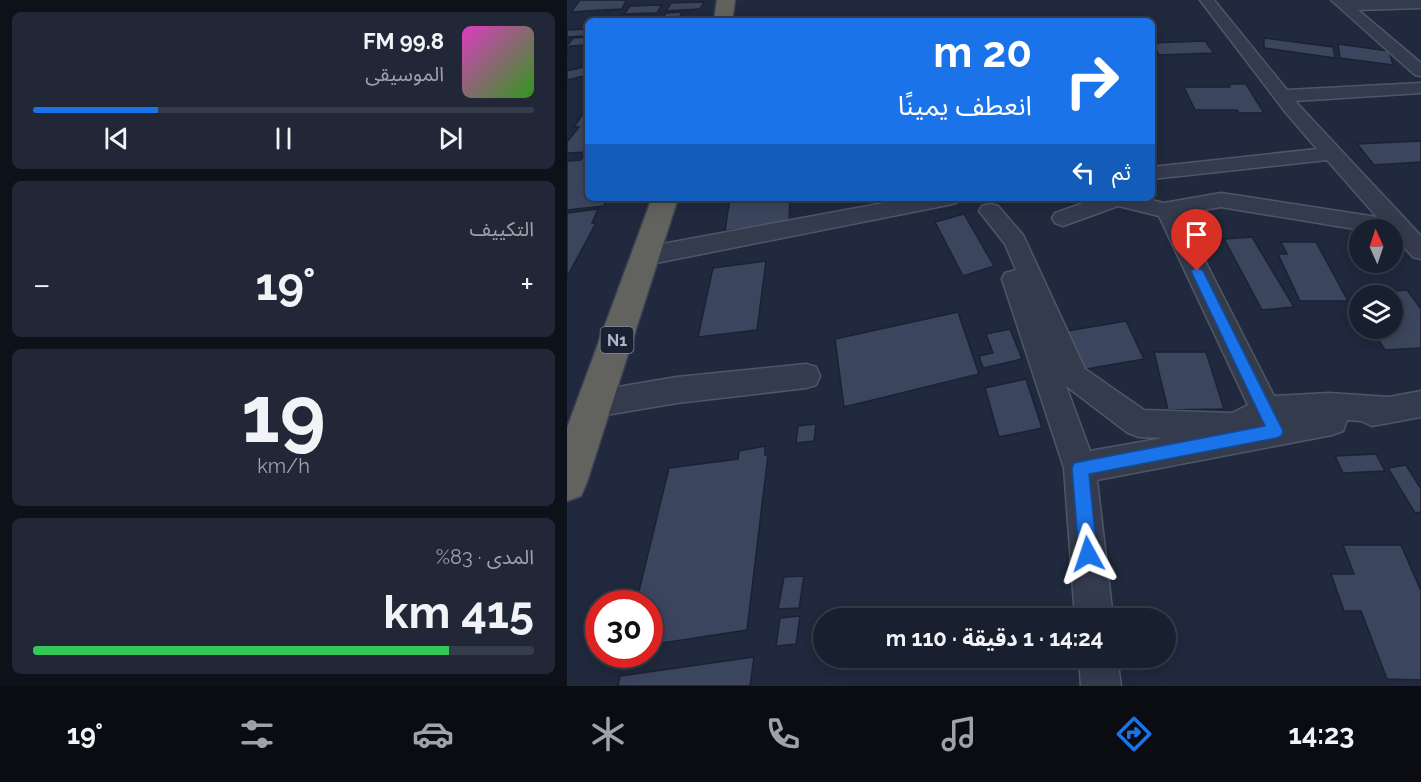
<!DOCTYPE html>
<html lang="ar">
<head>
<meta charset="utf-8">
<style>
	body { margin:0; font-family:Raleway,"Noto Sans Arabic",sans-serif; background:#212736; color:#f1f3f6; direction:rtl; height:100vh; display:flex; flex-direction:column; font-size:22px; white-space:nowrap }
	* { box-sizing:border-box; margin:0 }
	p { font-size:20px; color:#9fa2aa }
	.icon { flex:none; width:33px; height:33px; fill:none; stroke:currentColor; stroke-width:2; stroke-linecap:round; stroke-linejoin:round }
	.map { position:relative; flex:1; overflow:hidden; direction:ltr }
	.drawer { display:flex; flex-direction:column; gap:12px; padding:12px; background:#0d1119; width:567px }
	.drawer>* { flex:none }
	.banner { position:absolute; left:18px; top:18px; width:570px; height:183px; border-radius:9px; box-shadow:0 3px 15px #0003,0 0 0 2px #363d4a; direction:rtl; background:#1a73e8; color:#fff; overflow:hidden }
	.needle { width:39px; rotate:357deg }
	.tools { position:absolute; left:782px; top:219px; display:grid; gap:12px }
	.tools a { display:grid; place-items:center; width:54px; height:54px; border-radius:50%; background:#181f2e; box-shadow:0 3px 15px #0003,0 0 0 2px #363d4a; font-size:30px }
	.speed { position:absolute; left:18px; top:590px; display:flex; gap:12px; font-size:30px; font-weight:700; text-align:center }
	.speed>* { display:grid; place-content:center; width:78px; height:78px; border-radius:50%; background:#181f2e; box-shadow:0 3px 15px #0003,0 0 0 2px #363d4a; line-height:1 }
	.speed .limit { border:9px solid #d22; background:#fff; color:#111 }
	.pin { position:absolute; display:grid; place-items:center; width:51px; height:51px; color:#fff; margin:-62px -26px; border-radius:50% 50% 50% 0; rotate:-45deg; box-shadow:0 0 6px #0007 }
	.pin .icon { rotate:45deg }
	.me { position:absolute; width:66px; margin:-33px; rotate:355deg; stroke-linejoin:round; filter:drop-shadow(0 0 4px #0008) }
	.turn { display:flex; align-items:center; gap:21px; height:126px; padding:0 24px; font-size:27px }
	.turn .icon { width:78px; height:78px; stroke-width:2.5 }
	.turn b { display:block; font-size:42px; line-height:51px }
	.then { display:flex; align-items:center; height:57px; padding:0 24px; background:#0003; gap:12px; font-size:22px }
	.big { font-size:45px; font-weight:700; line-height:1.1 }
	.drawer .widget { flex:1; display:flex; flex-direction:column; justify-content:center; gap:9px; min-width:0; padding:0 21px; border-radius:9px; background:#212736 }
	.drawer .dial { align-items:center; gap:0 }
	.dial b { font-size:78px; line-height:1 }
	.song { display:flex; align-items:center; gap:18px }
	.cover { width:72px; height:72px; border-radius:9px; background:linear-gradient(135deg,hsl(310 70% 55%),hsl(110 70% 35%)) }
	.played { height:6px; border-radius:3px; background:linear-gradient(90deg,#1a73e8 25%,#363d4a 25%) }
	.keys { display:flex; justify-content:space-around; direction:ltr }
	.heat { display:flex; justify-content:space-between; align-items:center; font-size:33px; direction:ltr }
	.charge { height:9px; border-radius:4px; background:linear-gradient(90deg,#34c759 83%,#363d4a 0) }
	.trip { position:absolute; left:246px; top:608px; width:363px; height:60px; border-radius:30px; background:#181f2e; box-shadow:0 3px 15px #0003,0 0 0 2px #363d4a; font-weight:700; line-height:60px; text-align:center; direction:rtl }
	.tab-bar { display:flex; height:96px; justify-content:space-around; align-items:center; background:#0a0c12; color:#9fa2aa }
	.tab-bar .icon { width:42px; height:42px }
	.tab-bar .selected { color:#1a73e8 }
	.tab-bar b { font-size:27px; color:#f1f3f6 }
	main { display:flex; flex:1; min-height:0 }
	.map>svg:first-child { display:block }
	.building { fill:#3b455d; stroke:#1b2233; stroke-width:1.5 }
	.lines { fill:none; stroke-linecap:round; stroke-linejoin:round }
	.minor-casing { stroke:#4f5667; stroke-width:3 }
	.trunk-casing { stroke:#3c4354; stroke-width:3 }
	.minor { fill:#343b4d; fill-rule:evenodd }
	.trunk { fill:#62625e; fill-rule:evenodd }
	.route { fill:#1a73e8; stroke:#114b97; stroke-width:1.5 }
	.labels { text-anchor:middle; dominant-baseline:central; stroke-width:6; stroke-linejoin:round; paint-order:stroke }
	.shield { fill:#192131; stroke:#82899b; stroke-width:1.5 }
	.shield-label { font-size:16px; font-weight:bold; fill:#afb6c9 }
</style>
</head>
<body>
<main>
<div class="map">
<svg width="854" height="686" viewBox="0 0 854 686">
	<rect width="100%" height="100%" fill="#20293d"/>
	<path class="building" d="M13,0H59L55,9L4,12Z
		M137,2L133,9L99,11L104,3Z
		M95,5L90,13L57,14L63,6Z
		M115,12L112,18L95,19L99,13Z
		M564,16L567,21H540L538,17Z
		M21,29L18,36L0,37V30Z
		M21,37V45L3,46L0,51V46L6,38Z
		M697,38L766,47L768,58L697,48Z
		M638,41L647,53L592,55L585,43Z
		M771,44L822,51L826,65L773,58Z
		M21,66V75L0,80V71Z
		M662,84H679L697,113H672L670,110H628L617,87H663Z
		M21,106V198H40L37,206L0,210V161L14,160L18,152L0,153V142L12,127H7Z
		M854,141V162L807,165L790,144Z
		M163,198H223L222,223L158,231Z
		M31,209L25,223H29L0,277V213Z
		M397,214L427,266L396,276L368,222Z
		M685,237L727,307L695,310L657,239Z
		M714,242H749L781,301H733L711,254H720Z
		M199,261L190,330L131,337L146,268Z
		M840,290L854,309V348L818,350L804,328H825V296H802L800,293Z
		M391,312L412,374L277,407L268,339Z
		M559,321L577,359L514,370L500,331Z
		M443,329L455,359L416,368L412,356L426,353L419,334Z
		M587,352H639L657,409L601,410Z
		M459,379L475,428L432,437L418,388Z
		M249,424L247,441L229,443L231,426Z
		M198,446V455H201L180,630L82,645V603H69L102,468L171,459L172,451Z
		M809,454L818,471L776,473L768,456Z
		M839,465L854,489V512L848,513L821,468Z
		M776,545H834L854,591V680L820,679L794,611H777L764,574H787Z
		M237,576L232,608L211,609L217,577Z
		M233,616L229,644L209,646L213,618Z
		M187,657L183,686H51L53,676Z"/>
	<g class="lines">
		<g class="minor-casing">
			<path id="minor" d="M633,0H647L720,90L854,83V93L728,101L854,236V259L846,257L825,234V230H794L654,207L614,214L707,396L762,393L822,397L854,391V417L805,426L794,421L780,420L776,431L765,435L530,480L546,618H508L497,468L435,279L438,273L449,270L438,244L412,211L415,206L423,204L431,206L456,235L518,369L577,410L665,413L681,405L592,216L551,206L496,226L488,223L485,218L488,213L531,198H576L597,203L654,193L810,217L760,160L585,179V167L750,149L719,113ZM499,386L561,433L572,437L596,438L523,451Z
				M764,0H854V8L791,10L854,63V76L848,75Z
				M344,198H392L389,203L381,205L79,265L71,262L67,256L71,250L79,247Z
				M239,364L249,367L253,376L249,385L239,388L110,403L27,417L17,413L12,404L17,395L27,391L110,377Z
				M512,657H550L554,686H514Z"/>
		</g>
		<g class="trunk-casing">
			<path id="trunk" d="M150,0H168L165,21H147Z
				M85,198H111L20,482L14,496L0,501V428Z"/>
		</g>
		<use href="#minor" class="minor"/>
		<use href="#trunk" class="trunk"/>
	</g>
	<path class="route" d="M630,267L636,271L716,431L714,436L709,438L522,474L530,554L527,560L521,563L515,560L512,554L505,468L507,463L698,426L624,271Z"/>
	<g class="labels">
		<rect class="shield" x="33.5" y="327" width="33" height="26" rx="4.5"/>
		<g class="shield-label">
			<text x="50" y="340">N1</text>
		</g>
	</g>
</svg>
<div class="tools">
<a><svg class="needle" viewBox="-14 -14 28 28"><path d="M0-13l5 13h-10z" fill="#e53935"/><path d="M0 13l5-13h-10z" fill="#9fa2aa"/></svg></a>
<a><svg class="icon" aria-label="layers" viewBox="0 0 24 24"><path d="M12 4l9 5-9 5-9-5zM3 14l9 5 9-5"/></svg></a>
</div>
<div class="speed"><div class="limit">30</div></div>
<div class="pin" style="left:630px;top:271px;background:#d93025"><svg class="icon" aria-label="arrive" viewBox="0 0 24 24"><path d="M6 21V4h12l-3 4 3 4H6"/></svg></div>
<svg class="me" style="left:521px;top:554px" viewBox="-20 -20 40 40"><path d="M0-17L14 15 0 8-14 15z" fill="#1a73e8" stroke="#fff" stroke-width="4"/></svg>
<div class="trip">14:24 · 1 دقيقة · 110 m</div>
<div class="banner">
<div class="turn"><svg class="icon" aria-label="right" viewBox="0 0 24 24"><path d="M7 20v-9h11M14 6l5 5-5 5"/></svg><div><b>20 m</b>انعطف يمينًا</div></div>
<div class="then">ثم<svg class="icon" aria-label="left" viewBox="0 0 24 24"><path d="M17 20v-9H6M10 6l-5 5 5 5"/></svg></div>
</div>
</div>
<section class="drawer">
<div class="widget">
<div class="song"><i class="cover"></i><div><b>99.8 FM</b><p>الموسيقى</p></div></div>
<div class="played"></div>
<div class="keys"><svg class="icon" aria-label="previous" viewBox="0 0 24 24"><path d="M18 5L8 12l10 7zM5 5v14"/></svg><svg class="icon" aria-label="pause" viewBox="0 0 24 24"><path d="M8 5v14M16 5v14"/></svg><svg class="icon" aria-label="next" viewBox="0 0 24 24"><path d="M6 5l10 7-10 7zM19 5v14"/></svg></div>
</div>
<div class="widget"><p>التكييف</p>
<div class="heat"><a>−</a><b class="big">19°</b><a>+</a></div>
</div>
<div class="widget dial"><b>19</b><p>km/h</p></div>
<div class="widget"><p>المدى · 83%</p><b class="big">415 km</b><div class="charge"></div></div>
</section>
</main>
<nav class="tab-bar">
<b>14:23</b>
<svg class="icon selected" aria-label="directions" viewBox="0 0 24 24"><path d="M12 3l9 9-9 9-9-9zM9 14v-3h6M13 9l2 2-2 2"/></svg>
<svg class="icon" aria-label="music" viewBox="0 0 24 24"><path d="M9 18V5l10-2v13"/><circle cx="6" cy="18" r="3"/><circle cx="16" cy="16" r="3"/></svg>
<svg class="icon" aria-label="phone" viewBox="0 0 24 24"><path d="M5 4h4l2 5-3 2q2 4 5 5l2-3 5 2v4C11 20 4 13 5 4z"/></svg>
<svg class="icon" aria-label="climate" viewBox="0 0 24 24"><path d="M12 3v18M4 7l16 10M4 17L20 7"/></svg>
<svg class="icon" aria-label="car" viewBox="0 0 24 24"><path d="M5 17H2v-5l4-1 3-4h7l3 4 3 1v5h-3M9 17h6M6 11h13"/><circle cx="7" cy="17" r="2"/><circle cx="17" cy="17" r="2"/></svg>
<svg class="icon" aria-label="filters" viewBox="0 0 24 24"><path d="M4 7h16M4 17h16"/><circle cx="9" cy="7" r="2"/><circle cx="15" cy="17" r="2"/></svg>
<b>19°</b>
</nav>
</body>
</html>
